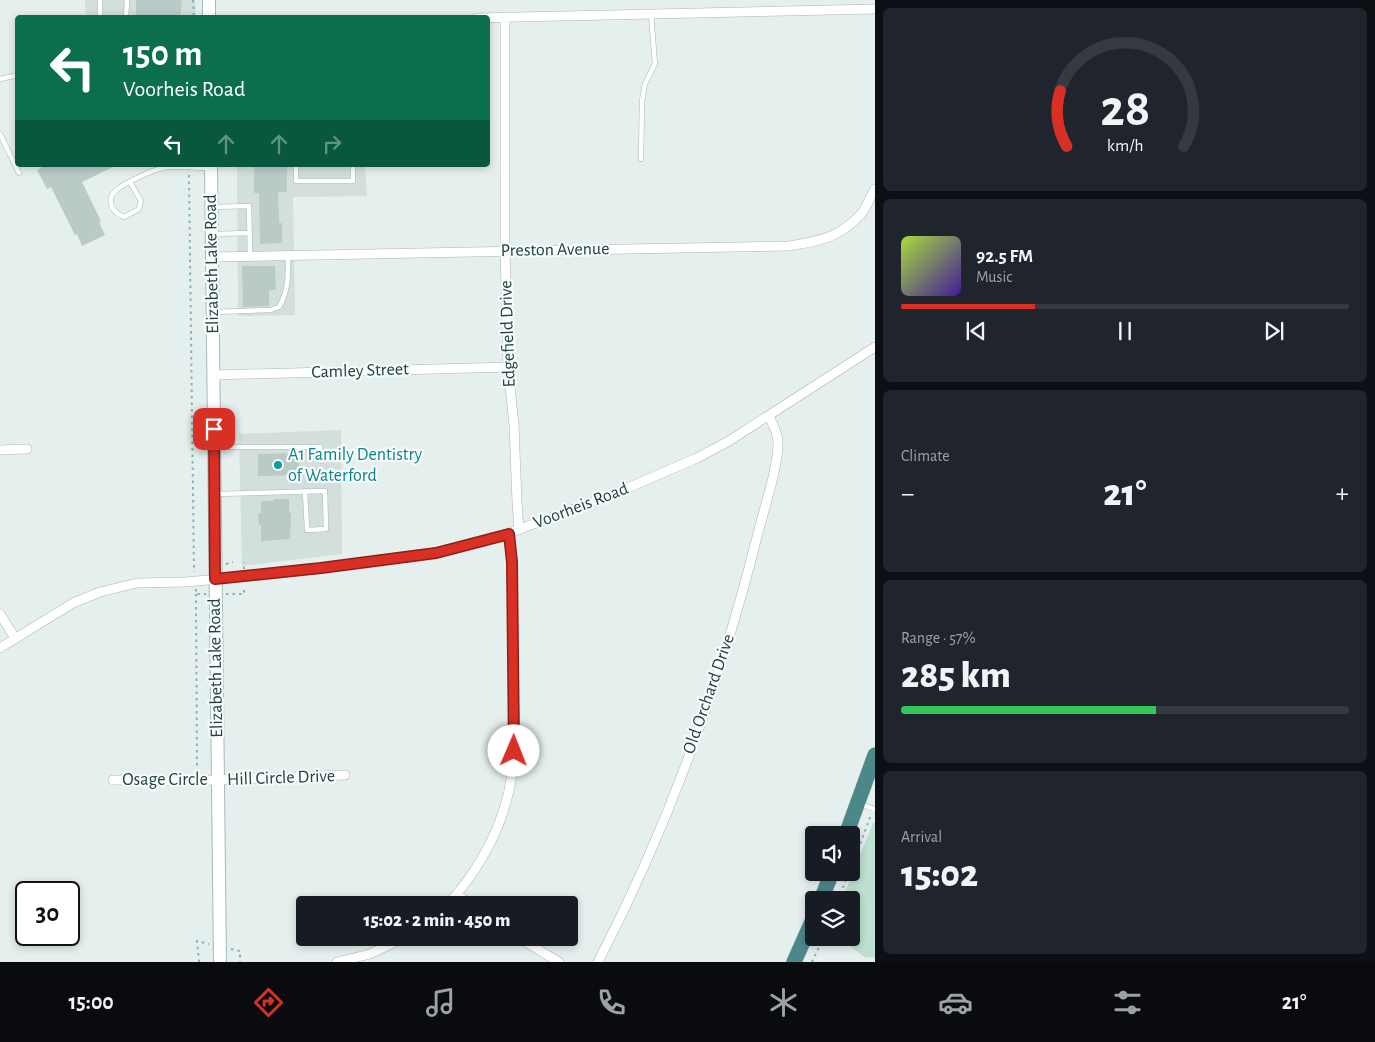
<!DOCTYPE html>
<html lang="en">
<head>
<meta charset="utf-8">
<style>
	body { margin:0; font-family:"Alegreya Sans",sans-serif; background:#20242c; color:#f1f3f6; height:100vh; display:flex; flex-direction:column; font-size:19px; white-space:nowrap }
	* { box-sizing:border-box; margin:0 }
	p { font-size:16px; color:#9ea1a6 }
	.icon { flex:none; width:28px; height:28px; fill:none; stroke:currentColor; stroke-width:2; stroke-linecap:round; stroke-linejoin:round }
	.map { position:relative; flex:1; overflow:hidden }
	.details { display:flex; flex-direction:column; gap:8px; padding:8px; background:#0d0f14; width:500px }
	.details>* { flex:none }
	.guide { position:absolute; left:15px; top:15px; width:475px; height:152px; border-radius:5px; box-shadow:0 2px 8px #0003; background:#0b6e4f; color:#fff; overflow:hidden }
	.tools { position:absolute; left:805px; top:826px; display:grid; gap:10px }
	.tools a { display:grid; place-items:center; width:55px; height:55px; border-radius:5px; background:#171b24; box-shadow:0 2px 8px #0003; font-size:25px }
	.speed { position:absolute; left:15px; top:881px; display:flex; gap:10px; font-size:25px; font-weight:700; text-align:center }
	.speed>* { display:grid; place-content:center; width:65px; height:65px; border-radius:50%; background:#171b24; box-shadow:0 2px 8px #0003; line-height:1 }
	.speed .limit { border:2px solid #111; border-radius:8px; background:#fff; color:#111 }
	.pin { position:absolute; display:grid; place-items:center; width:42px; height:42px; color:#fff; margin:-21px; border-radius:10px; box-shadow:0 2px 8px #0006 }
	.me { position:absolute; width:55px; margin:-28px; rotate:1deg; stroke-linejoin:round; filter:drop-shadow(0 0 4px #0008) }
	.turn { display:flex; align-items:center; gap:18px; height:105px; padding:0 25px; font-size:22px }
	.turn .icon { width:65px; height:65px; stroke-width:2.5 }
	.turn b { display:block; font-size:35px; line-height:42px }
	.lanes { display:flex; align-items:center; height:48px; padding:0 25px; background:#0003; justify-content:center; gap:25px; direction:ltr }
	.lanes .off { opacity:.35 }
	.big { font-size:38px; font-weight:800; line-height:1.1 }
	.details .card { flex:1; display:flex; flex-direction:column; justify-content:center; gap:8px; min-width:0; padding:0 18px; border-radius:8px; background:#20242c }
	.details .dial { align-items:center; gap:0 }
	.dial svg { height:130px; overflow:visible; fill:none; stroke:#363941; stroke-width:7; stroke-linecap:round; text-anchor:middle }
	.dial text { fill:#f1f3f6; stroke:none }
	.song { display:flex; align-items:center; gap:15px }
	.cover { width:60px; height:60px; border-radius:8px; background:linear-gradient(135deg,hsl(80 70% 55%),hsl(260 70% 35%)) }
	.played { height:5px; border-radius:2px; background:linear-gradient(90deg,#d93025 30%,#363941 30%) }
	.keys { display:flex; justify-content:space-around; direction:ltr }
	.heat { display:flex; justify-content:space-between; align-items:center; font-size:28px; direction:ltr }
	.charge { height:8px; border-radius:4px; background:linear-gradient(90deg,#34c759 57%,#363941 0) }
	.trip { position:absolute; left:296px; top:896px; width:282px; height:50px; border-radius:5px; background:#171b24; box-shadow:0 2px 8px #0003; font-weight:800; line-height:50px; text-align:center }
	.tabs { display:flex; height:80px; justify-content:space-around; align-items:center; background:#090b0e; color:#9ea1a6 }
	.tabs .icon { width:35px; height:35px }
	.tabs .on { color:#d93025 }
	.tabs b { font-size:22px; color:#f1f3f6 }
	main { display:flex; flex:1; min-height:0 }
	.map>svg:first-child { display:block }
	.built { fill:#d3dfdd }
	.green { fill:#bee0d0 }
	.building { fill:#bacac7 }
	.lines { fill:none; stroke-linecap:round; stroke-linejoin:round }
	.service-casing { stroke:#a7b8b6; stroke-width:5.5 }
	.minor-casing { stroke:#a7b8b6; stroke-width:10 }
	.secondary-casing { stroke:#a3bbb9; stroke-width:14 }
	.trunk-casing { stroke:#c1caca; stroke-width:16 }
	.path { stroke:#85b3b0; stroke-width:2; stroke-dasharray:2.5 4; stroke-linecap:butt }
	.service { stroke:#fff; stroke-width:4.5 }
	.minor { stroke:#fff; stroke-width:9 }
	.secondary { stroke:#fff; stroke-width:12 }
	.trunk { stroke:#4b888a; stroke-width:15 }
	.route-casing { stroke:#8d1f18; stroke-width:12 }
	.route { stroke:#d93025; stroke-width:9 }
	.culture-dot { fill:#0f9aa8; stroke:#f6fbfa; stroke-width:2 }
	.labels { text-anchor:middle; dominant-baseline:central; stroke-width:4.5; stroke-linejoin:round; paint-order:stroke }
	.street-label { font-size:18px; fill:#234241; stroke:#f6fbfa }
	.culture-label { font-size:18px; fill:#0d838f; stroke:#f6fbfa; text-anchor:start }
</style>
</head>
<body>
<main>
<div class="map">
<svg width="875" height="962" viewBox="0 0 875 962">
	<rect width="100%" height="100%" fill="#e5efed"/>
	<path class="built" d="M85,0H195L196,17H86Z
		M237,165H365L367,196L293,197L295,315L238,316Z
		M341,430L342,554L242,566L239,434Z"/>
	<path class="green" d="M873,823H875V958L864,957L840,938H851V900H842Z"/>
	<path class="building" d="M136,0H182L180,18H136Z
		M40,165H117L82,182L101,221L99,222L105,235L82,246L77,234L75,235L51,187L47,189L37,170L42,167Z
		M254,166H287V192H278L279,223H282V243L260,244L259,193H254Z
		M242,266H275L276,290H269V306L243,307Z
		M298,453L299,475L258,476V454Z
		M273,499H289V513H291L290,539L261,541V525H259L258,513H261V501H273Z"/>
	<g class="lines">
		<g class="service-casing">
			<path id="service" d="M100,0V18
				M126,18L127,0
				M0,79L18,75
				M0,134L19,173
				M641,159L642,101L645,84L655,64L651,14
				M296,165V181H353V165
				M130,182L141,201L139,209L124,217C110,212 105,197 119,188C127,182 153,170 162,168C174,165 196,168 209,168
				M213,207L249,206L250,256
				M214,234L250,233
				M214,312L271,310L279,307C289,290 288,275 288,255
				M215,447H320L321,461
				M216,494L325,491L326,529L307,530L305,491
				M859,804L875,809"/>
		</g>
		<g class="minor-casing">
			<path id="minor" d="M505,17V251L508,367L514,425L517,502L519,530
				M476,18L875,9
				M211,257L789,246C819,241 840,238 862,213C867,206 870,197 875,189
				M213,375L508,367
				M0,450L27,449
				M0,614L15,638
				M0,648L73,603L100,592L137,583L186,582L275,574L436,553L509,533L609,496L697,458L729,441L875,347
				M113,780L188,781L345,775
				M457,895L472,905
				M447,905C480,870 506,822 512,773C517,732 513,689 512,648C512,609 514,572 509,533
				M519,938L559,962
				M337,962L370,954L404,938
				M598,962C668,827 721,681 758,533C764,509 779,464 778,441C777,432 773,424 769,416"/>
		</g>
		<g class="secondary-casing">
			<path id="secondary" d="M209,0V18
				M211,165L220,962"/>
		</g>
		<g class="trunk-casing">
			<path id="trunk" d="M846,835L875,755
				M821,900L832,872
				M794,962L814,917"/>
		</g>
		<path class="path" d="M193,0L194,18
			M189,175L194,572
			M226,564L233,562
			M244,569V562
			M196,589V594H206
			M196,594L197,772
			M226,594H244V586
			M851,868L871,815
			M838,900L849,872
			M231,949L240,951V962
			M199,962L197,941L209,944
			M812,962L823,938"/>
		<use href="#service" class="service"/>
		<use href="#minor" class="minor"/>
		<use href="#secondary" class="secondary"/>
		<use href="#trunk" class="trunk"/>
	</g>
	<g class="lines">
		<g class="route-casing">
			<path id="route" d="M214,429L215,579L321,568L436,553L509,534L512,562L514,751"/>
		</g>
		<use href="#route" class="route"/>
	</g>
	<circle class="culture-dot" cx="278" cy="465" r="5"/>
	<g class="labels">
		<g class="street-label">
			<text transform="translate(555 250) rotate(-1)">Preston Avenue</text>
			<text transform="translate(212 264) rotate(-91)">Elizabeth Lake Road</text>
			<text transform="translate(508 334) rotate(-92)">Edgefield Drive</text>
			<text transform="translate(360 371) rotate(-2)">Camley Street</text>
			<text transform="translate(581 506) rotate(-21)">Voorheis Road</text>
			<text transform="translate(216 668) rotate(-91)">Elizabeth Lake Road</text>
			<text transform="translate(709 694) rotate(-71)">Old Orchard Drive</text>
			<text transform="translate(281 778) rotate(-2)">Hill Circle Drive</text>
			<text x="165" y="780">Osage Circle</text>
		</g>
		<g class="culture-label">
			<text x="288" y="455">A1 Family Dentistry<tspan x="288" dy="21">of Waterford</tspan></text>
		</g>
	</g>
</svg>
<div class="tools">
<a><svg class="icon" aria-label="sound" viewBox="0 0 24 24"><path d="M4 9h4l5-4v14l-5-4H4zM17 9q2 3 0 6"/></svg></a>
<a><svg class="icon" aria-label="layers" viewBox="0 0 24 24"><path d="M12 4l9 5-9 5-9-5zM3 14l9 5 9-5"/></svg></a>
</div>
<div class="speed"><div class="limit">30</div></div>
<div class="pin" style="left:214px;top:429px;background:#d93025"><svg class="icon" aria-label="arrive" viewBox="0 0 24 24"><path d="M6 21V4h12l-3 4 3 4H6"/></svg></div>
<svg class="me" style="left:514px;top:751px" viewBox="-20 -20 40 40"><circle r="19" fill="#fff"/><path d="M0-13L10 11 0 6-10 11z" fill="#d93025"/></svg>
<div class="trip">15:02 · 2 min · 450 m</div>
<div class="guide">
<div class="turn"><svg class="icon" aria-label="left" viewBox="0 0 24 24"><path d="M17 20v-9H6M10 6l-5 5 5 5"/></svg><div><b>150 m</b>Voorheis Road</div></div>
<div class="lanes"><svg class="icon" aria-label="left" viewBox="0 0 24 24"><path d="M17 20v-9H6M10 6l-5 5 5 5"/></svg><svg class="icon off" aria-label="ahead" viewBox="0 0 24 24"><path d="M12 20V5M6 11l6-6 6 6"/></svg><svg class="icon off" aria-label="ahead" viewBox="0 0 24 24"><path d="M12 20V5M6 11l6-6 6 6"/></svg><svg class="icon off" aria-label="right" viewBox="0 0 24 24"><path d="M7 20v-9h11M14 6l5 5-5 5"/></svg></div>
</div>
</div>
<section class="details">
<div class="card dial"><svg viewBox="0 0 100 80">
<path d="M14 69A42 42 0 1 1 86 69"/>
<path d="M14 69A42 42 0 0 1 10 35" stroke="#d93025"/>
<text x="50" y="56" font-size="32" font-weight="700">28</text>
<text x="50" y="72" font-size="11">km/h</text>
</svg></div>
<div class="card">
<div class="song"><i class="cover"></i><div><b>92.5 FM</b><p>Music</p></div></div>
<div class="played"></div>
<div class="keys"><svg class="icon" aria-label="previous" viewBox="0 0 24 24"><path d="M18 5L8 12l10 7zM5 5v14"/></svg><svg class="icon" aria-label="pause" viewBox="0 0 24 24"><path d="M8 5v14M16 5v14"/></svg><svg class="icon" aria-label="next" viewBox="0 0 24 24"><path d="M6 5l10 7-10 7zM19 5v14"/></svg></div>
</div>
<div class="card"><p>Climate</p>
<div class="heat"><a>−</a><b class="big">21°</b><a>+</a></div>
</div>
<div class="card"><p>Range · 57%</p><b class="big">285 km</b><div class="charge"></div></div>
<div class="card"><p>Arrival</p><b class="big">15:02</b></div>
</section>
</main>
<nav class="tabs">
<b>15:00</b>
<svg class="icon on" aria-label="directions" viewBox="0 0 24 24"><path d="M12 3l9 9-9 9-9-9zM9 14v-3h6M13 9l2 2-2 2"/></svg>
<svg class="icon" aria-label="music" viewBox="0 0 24 24"><path d="M9 18V5l10-2v13"/><circle cx="6" cy="18" r="3"/><circle cx="16" cy="16" r="3"/></svg>
<svg class="icon" aria-label="phone" viewBox="0 0 24 24"><path d="M5 4h4l2 5-3 2q2 4 5 5l2-3 5 2v4C11 20 4 13 5 4z"/></svg>
<svg class="icon" aria-label="climate" viewBox="0 0 24 24"><path d="M12 3v18M4 7l16 10M4 17L20 7"/></svg>
<svg class="icon" aria-label="car" viewBox="0 0 24 24"><path d="M5 17H2v-5l4-1 3-4h7l3 4 3 1v5h-3M9 17h6M6 11h13"/><circle cx="7" cy="17" r="2"/><circle cx="17" cy="17" r="2"/></svg>
<svg class="icon" aria-label="filters" viewBox="0 0 24 24"><path d="M4 7h16M4 17h16"/><circle cx="9" cy="7" r="2"/><circle cx="15" cy="17" r="2"/></svg>
<b>21°</b>
</nav>
</body>
</html>
